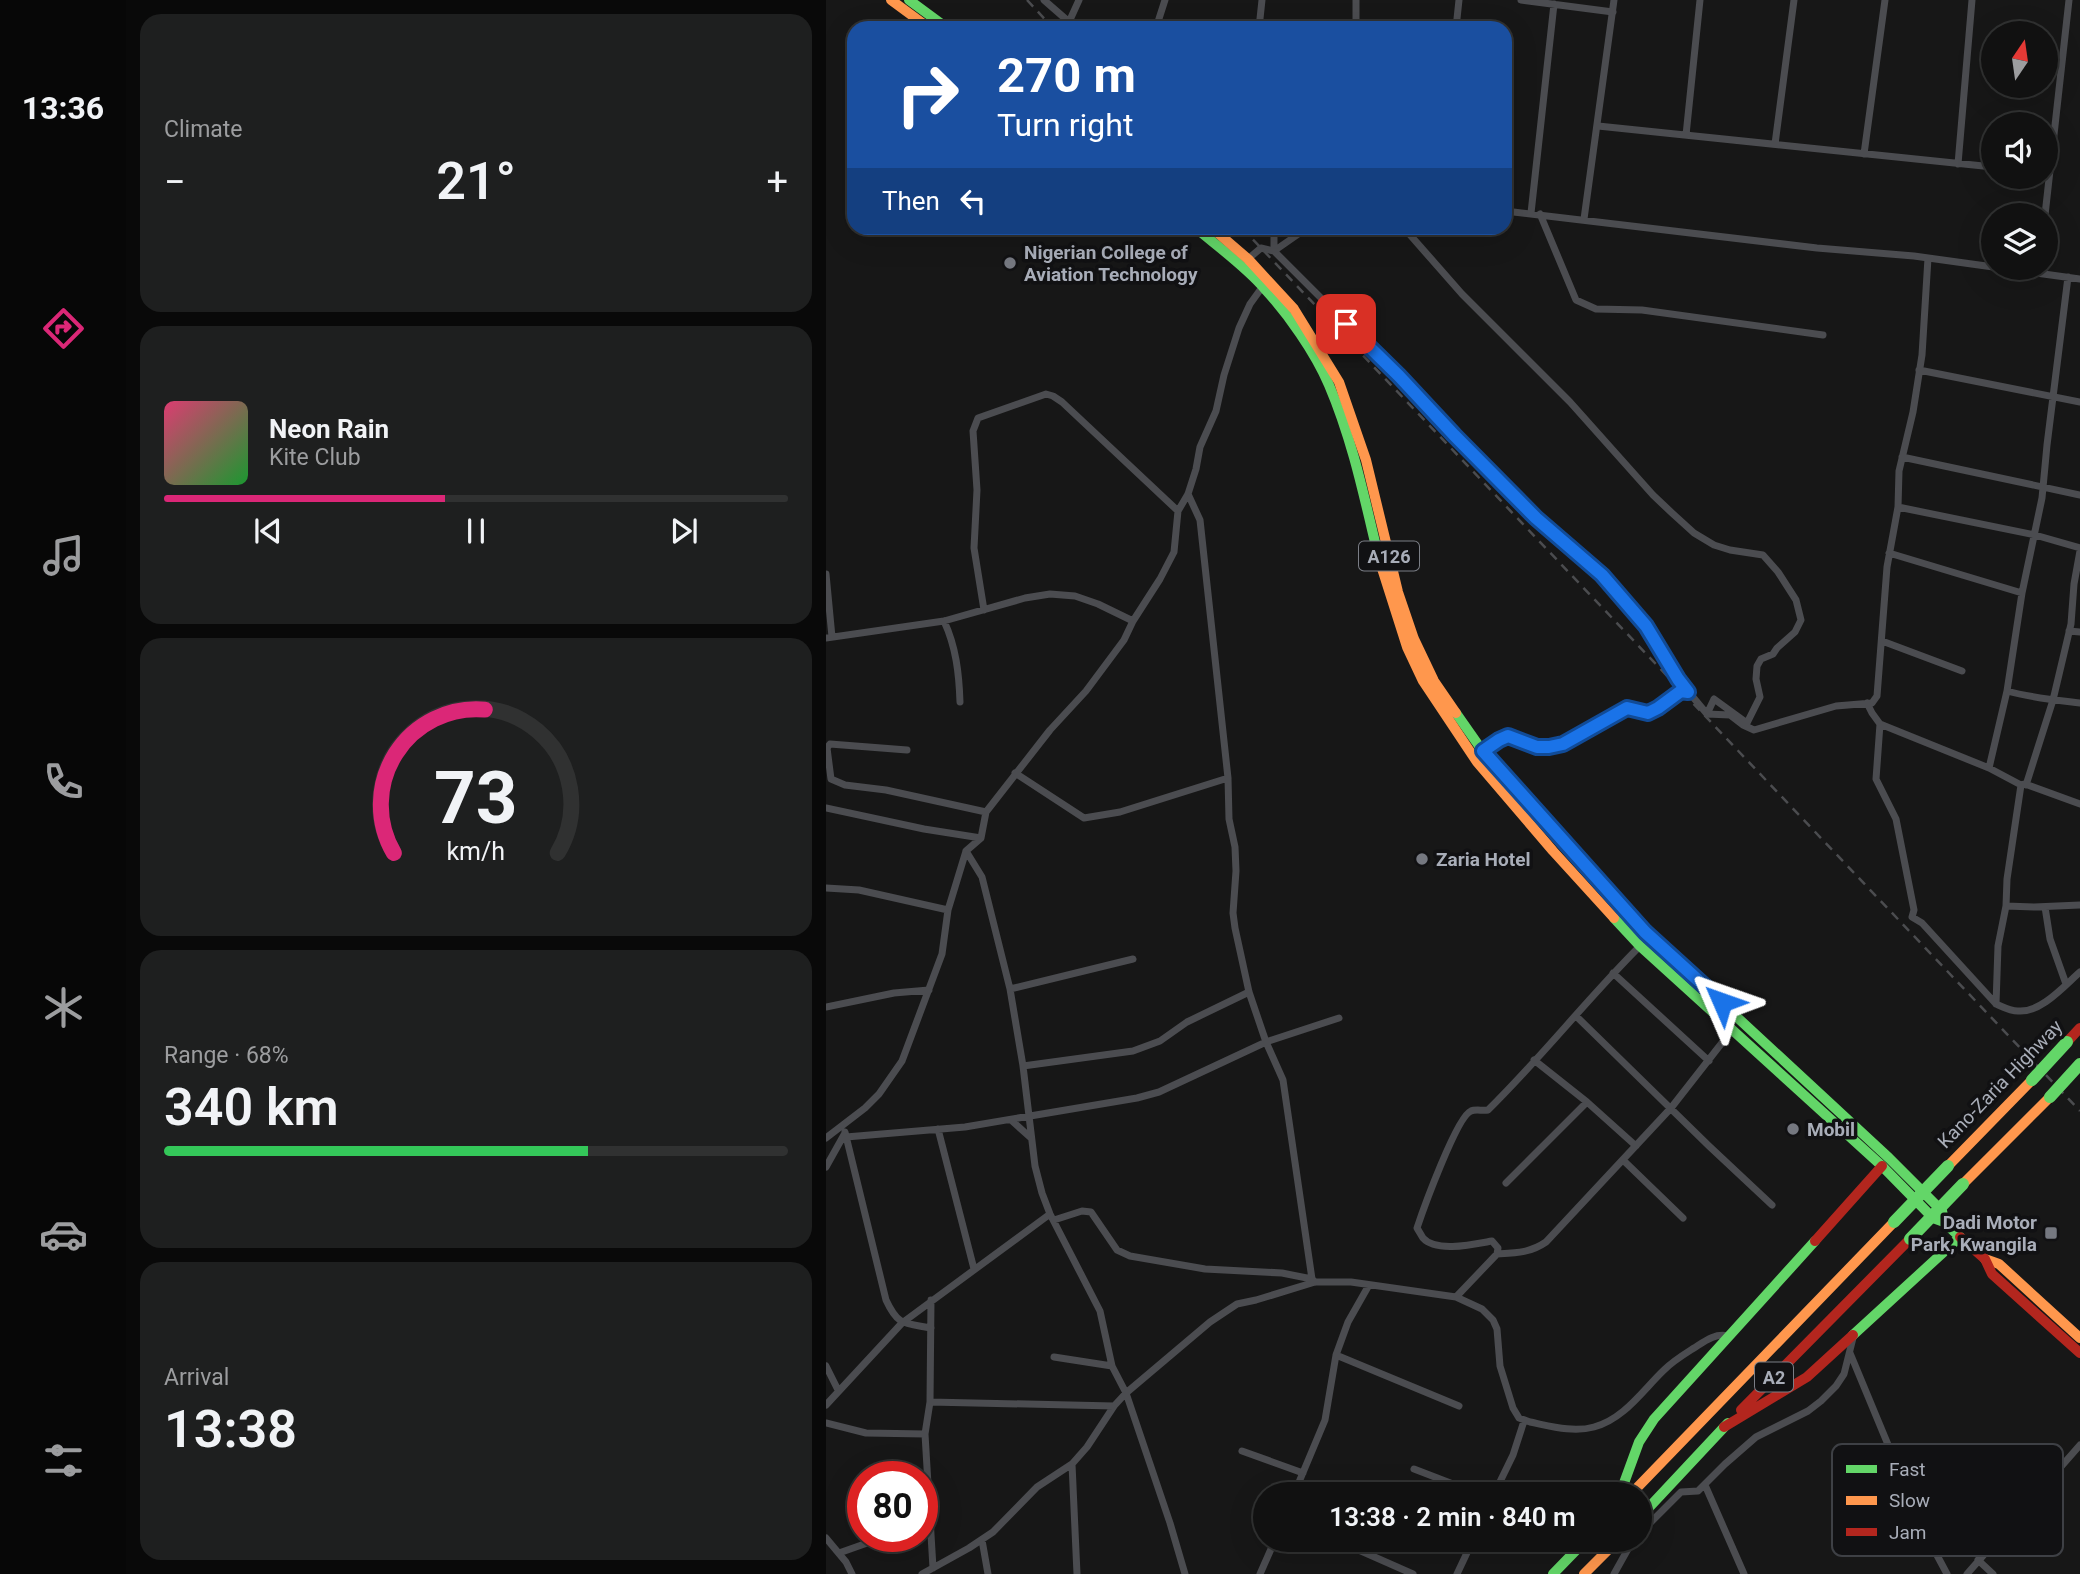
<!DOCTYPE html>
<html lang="en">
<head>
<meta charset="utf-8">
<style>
	body { margin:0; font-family:Roboto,sans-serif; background:#1e1f1f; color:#f1f3f6; height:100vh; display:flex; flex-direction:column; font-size:26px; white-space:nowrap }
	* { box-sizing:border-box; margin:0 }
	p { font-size:23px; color:#9c9d9f }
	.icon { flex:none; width:38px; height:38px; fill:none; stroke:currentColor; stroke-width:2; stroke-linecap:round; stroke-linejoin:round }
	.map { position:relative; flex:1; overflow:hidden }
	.side { display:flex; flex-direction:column; gap:14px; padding:14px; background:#090909; width:700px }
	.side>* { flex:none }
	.guide { position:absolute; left:21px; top:21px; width:665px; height:214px; border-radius:21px; box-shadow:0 7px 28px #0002,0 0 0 2px #303131; background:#1a4fa0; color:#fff; overflow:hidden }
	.needle { width:46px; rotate:13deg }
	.controls { position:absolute; left:1155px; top:21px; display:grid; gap:14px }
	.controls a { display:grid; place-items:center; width:77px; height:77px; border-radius:50%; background:#111; box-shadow:0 7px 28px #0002,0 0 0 2px #303131; font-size:35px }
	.speed { position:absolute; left:21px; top:1461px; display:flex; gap:14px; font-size:35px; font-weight:700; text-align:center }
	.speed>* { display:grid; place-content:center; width:91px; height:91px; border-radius:50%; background:#111; box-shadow:0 7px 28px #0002,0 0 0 2px #303131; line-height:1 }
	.speed .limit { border:10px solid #d22; background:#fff; color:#111 }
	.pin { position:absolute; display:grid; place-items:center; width:60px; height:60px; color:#fff; margin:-30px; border-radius:14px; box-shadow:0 4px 10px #0006 }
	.me { position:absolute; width:77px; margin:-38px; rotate:313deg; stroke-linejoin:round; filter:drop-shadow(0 0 5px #0008) }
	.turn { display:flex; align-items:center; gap:24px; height:147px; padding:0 35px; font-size:32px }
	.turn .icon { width:91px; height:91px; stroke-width:2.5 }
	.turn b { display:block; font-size:49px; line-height:60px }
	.then { display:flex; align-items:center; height:66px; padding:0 35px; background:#0003; gap:14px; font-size:26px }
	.big { font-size:52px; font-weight:600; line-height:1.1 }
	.side .widget { flex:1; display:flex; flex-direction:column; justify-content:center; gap:10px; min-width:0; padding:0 24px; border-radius:21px; background:#1e1f1f }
	.side .dial { align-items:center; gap:0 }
	.dial svg { height:182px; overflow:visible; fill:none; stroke:#303131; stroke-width:7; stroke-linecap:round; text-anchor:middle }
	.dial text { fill:#f1f3f6; stroke:none }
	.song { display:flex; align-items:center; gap:21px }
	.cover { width:84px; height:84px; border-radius:10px; background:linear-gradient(135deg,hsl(340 70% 55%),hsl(130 70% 35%)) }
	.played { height:7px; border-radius:4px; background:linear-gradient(90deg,#db2777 45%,#303131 45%) }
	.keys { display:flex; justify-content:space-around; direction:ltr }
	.heat { display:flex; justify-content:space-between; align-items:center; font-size:38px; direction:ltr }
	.charge { height:10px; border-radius:5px; background:linear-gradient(90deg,#34c759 68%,#303131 0) }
	.trip { position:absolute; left:427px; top:1482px; width:399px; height:70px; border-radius:35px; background:#111; box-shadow:0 7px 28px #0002,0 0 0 2px #303131; font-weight:600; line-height:70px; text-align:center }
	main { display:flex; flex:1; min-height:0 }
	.dock { display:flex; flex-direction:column; width:126px; justify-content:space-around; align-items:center; background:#070707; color:#9c9d9f }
	.dock .icon { width:49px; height:49px }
	.dock .selected { color:#db2777 }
	.dock b { font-size:32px; color:#f1f3f6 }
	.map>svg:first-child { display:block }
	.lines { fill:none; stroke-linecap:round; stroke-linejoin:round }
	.street { stroke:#4b4c50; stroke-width:7 }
	.fast { stroke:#63d668; stroke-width:10 }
	.slow { stroke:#ff974d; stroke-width:10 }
	.jam { stroke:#b3261e; stroke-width:10 }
	.rail { stroke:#4b4c4f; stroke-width:2.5; stroke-dasharray:9 7; stroke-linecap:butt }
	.fast-bridge { stroke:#63d668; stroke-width:12 }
	.route-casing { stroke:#114b97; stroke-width:18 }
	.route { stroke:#1a73e8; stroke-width:12 }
	.poi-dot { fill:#757880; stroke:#111113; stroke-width:2.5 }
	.labels { text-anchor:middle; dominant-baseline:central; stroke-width:7; stroke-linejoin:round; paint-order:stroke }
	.shield { fill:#111113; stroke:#7b7e86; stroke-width:2 }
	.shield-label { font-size:18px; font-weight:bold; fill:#a8adb8 }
	.poi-label { font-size:19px; font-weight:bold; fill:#a8adb8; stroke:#111113; text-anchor:start }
	.street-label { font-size:19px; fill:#a8adb8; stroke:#111113 }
	.key { fill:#111113; stroke:#3e4045; stroke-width:2 }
	.key-label { font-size:19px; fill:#a8adb8 }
</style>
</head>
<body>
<main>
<nav class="dock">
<b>13:36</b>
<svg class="icon selected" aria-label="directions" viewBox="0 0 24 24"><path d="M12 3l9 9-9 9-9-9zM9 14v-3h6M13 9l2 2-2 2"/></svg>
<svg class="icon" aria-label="music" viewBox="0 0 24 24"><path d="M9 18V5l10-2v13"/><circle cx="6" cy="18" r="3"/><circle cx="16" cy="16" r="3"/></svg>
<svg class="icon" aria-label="phone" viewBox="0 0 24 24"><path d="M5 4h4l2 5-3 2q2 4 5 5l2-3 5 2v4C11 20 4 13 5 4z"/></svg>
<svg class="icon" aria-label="climate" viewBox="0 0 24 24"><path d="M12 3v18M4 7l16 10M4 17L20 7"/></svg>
<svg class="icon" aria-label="car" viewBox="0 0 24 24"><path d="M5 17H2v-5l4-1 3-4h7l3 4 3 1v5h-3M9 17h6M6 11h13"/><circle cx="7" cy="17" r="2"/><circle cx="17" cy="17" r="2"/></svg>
<svg class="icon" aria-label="filters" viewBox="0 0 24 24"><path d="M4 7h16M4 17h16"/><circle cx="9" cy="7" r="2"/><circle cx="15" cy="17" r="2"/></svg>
</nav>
<section class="side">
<div class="widget"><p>Climate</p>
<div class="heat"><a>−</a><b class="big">21°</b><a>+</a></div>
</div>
<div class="widget">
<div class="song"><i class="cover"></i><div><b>Neon Rain</b><p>Kite Club</p></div></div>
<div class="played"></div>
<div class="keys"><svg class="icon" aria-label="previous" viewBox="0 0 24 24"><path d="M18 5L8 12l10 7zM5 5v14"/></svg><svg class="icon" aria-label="pause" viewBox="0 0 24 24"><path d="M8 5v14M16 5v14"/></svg><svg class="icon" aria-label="next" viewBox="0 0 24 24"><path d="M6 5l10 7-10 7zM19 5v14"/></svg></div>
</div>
<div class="widget dial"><svg viewBox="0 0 100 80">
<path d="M14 69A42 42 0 1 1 86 69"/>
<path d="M14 69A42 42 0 0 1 54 6" stroke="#db2777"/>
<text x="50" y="56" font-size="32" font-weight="700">73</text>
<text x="50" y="72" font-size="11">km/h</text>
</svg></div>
<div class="widget"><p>Range · 68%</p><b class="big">340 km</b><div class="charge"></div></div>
<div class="widget"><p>Arrival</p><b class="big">13:38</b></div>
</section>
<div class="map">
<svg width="1254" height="1574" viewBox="0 0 1254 1574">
	<rect width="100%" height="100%" fill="#171717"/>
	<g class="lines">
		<path class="street" d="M218,0L250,28
			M530,0V28
			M695,0L787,12
			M243,22L253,0
			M330,28L339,0
			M433,28L436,0
			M630,28L633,0
			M772,126L1167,167
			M860,135L874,0
			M949,144L968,0
			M1038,154L1059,0
			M1132,164L1146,0
			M679,211L991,248L1088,256L1254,279
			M705,213L728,4
			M714,214L750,300L770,309L816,310L997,335
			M1219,215L1243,0
			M758,219L788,0
			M448,228V251L573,376L628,435L710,518L776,574L820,626L852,679L881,714L904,715L917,725L928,730L1010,706L1046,703L1051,696L1061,567L1072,507L1073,471L1087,412L1096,355L1102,258
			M578,228L636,294L744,402L827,495L846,513L868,533L888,545L904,550L937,555L952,572L970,600L975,620L969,632L951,648L947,654L935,659L931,666L930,679L934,697L921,723L888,699L881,714
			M422,259L435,248L448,251L481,228
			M1093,370L1254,402
			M1076,457L1254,495
			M362,494L374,520L402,778L403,819L409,847L410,871L407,913L409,928L423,992L440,1042L457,1080L486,1279L489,1282
			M1072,507L1209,535L1254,548
			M1063,553L1196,593
			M0,574L6,637
			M158,610L148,548L151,490L147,431L152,418L220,394L227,396L236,402L352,511
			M118,621C130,647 133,673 134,702
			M1243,631L1254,632
			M0,638L118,621L199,598L224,594L249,596L272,604L307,621
			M1056,641L1136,671
			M1181,691C1206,698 1229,700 1254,703
			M1041,703L1046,713L1054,724L1163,768L1195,785L1199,784L1254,804
			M1054,724L1050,779L1070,819L1088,910L1086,917L1096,923L1170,1004C1177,1007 1184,1011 1192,1011C1215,1013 1238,986 1254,972
			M81,750L4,744L1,748L5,779L19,785L60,790L160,812
			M657,751L673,740L682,736L711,746L723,747L737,744L801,708L823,713L855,691L862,692
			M1163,768L1181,691L1196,593L1216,498L1221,445L1242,277
			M189,773L258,818L294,812L402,778
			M1200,785L1227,700L1245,624L1248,584L1254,551
			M0,808L98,829L155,838
			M140,851L156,877L184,989L197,1066L209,1166L216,1193L224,1214L274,1311L286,1366L300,1393L344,1523L359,1574
			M0,888L33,890L122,910
			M1180,906L1208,907L1254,905
			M1219,907L1224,939L1240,984
			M787,973L883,1061
			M184,989L307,959
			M1170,1004L1172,946L1180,906L1181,879L1195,785
			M0,1007L68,993L103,990
			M750,1016L883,1146L946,1205
			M708,1060L761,1102L810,1146
			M197,1066L307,1051L334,1041L361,1022L423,992
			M185,1120L205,1138
			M112,1129L148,1269
			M19,1132L60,1300C72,1326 78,1323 105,1328
			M20,1137L139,1127L311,1098L333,1092L440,1042L513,1018
			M0,1138L39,1108L53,1094L76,1061L116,954L122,910L140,851L155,838L160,812L224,730L260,691L298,640L307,621L334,579L348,552L352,511L362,494L370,469L374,447L390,411L398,375L413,328L424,304L437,286
			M797,1160L857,1218
			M0,1167L19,1133
			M680,1183L761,1102
			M228,1220L256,1211L265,1212L291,1250L304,1256L379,1269L456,1273L486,1279
			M671,1254L672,1248L666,1241C649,1244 610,1253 597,1238C595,1235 593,1231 591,1228C597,1210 631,1116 645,1111C649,1109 657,1111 662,1110C715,1058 761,999 814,946
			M630,1297L671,1254C690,1253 704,1253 720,1242L845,1108L906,1030
			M105,1300L104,1402L99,1434L107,1568
			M1024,1353L1097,1529L1121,1574
			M510,1355L633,1406
			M228,1357L286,1366
			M0,1366L12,1390
			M104,1402L288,1406
			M0,1405L76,1323L224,1214
			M0,1423L40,1433L99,1434
			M416,1451L477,1473
			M246,1464L251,1574
			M588,1469L653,1494
			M879,1485L918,1574
			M468,1494L499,1420L510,1355L522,1322L543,1285
			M668,1494L687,1455L698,1421
			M814,1533L855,1492L872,1491L899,1464L930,1437L982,1411L995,1401L1010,1386L1018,1374L1027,1338
			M0,1538L20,1562L26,1574
			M156,1540L162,1574
			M510,1540L587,1574
			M13,1553L61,1536
			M1152,1560L1167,1574
			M96,1574L143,1548L167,1532L211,1487L246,1464L261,1447L288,1406L300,1393L384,1322L411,1304L430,1300L489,1282H525L630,1297L656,1309L667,1320L671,1329L674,1366L687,1408L693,1418L704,1422C724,1426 747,1433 768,1427C798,1419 816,1391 838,1370C847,1361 857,1355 868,1348C879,1341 889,1333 902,1336
			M434,1574L449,1540
			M631,1574L647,1540
			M788,1574L807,1540
			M1141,1574L1254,1445"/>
		<path class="fast" d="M83,0L121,28
			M370,228C392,247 419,266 438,288C462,314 489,352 503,385C527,441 539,501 553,559
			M630,713L658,753L819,932L1063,1158L1116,1211L1117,1215
			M788,918L814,946L1056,1166L1107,1218L1118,1222L1134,1237L1027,1335
			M794,1494L813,1442L828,1419L989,1241
			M814,1517L902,1423
			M727,1574L760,1540"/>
		<path class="slow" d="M65,0L103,28
			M386,228L422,259L468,309L513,382L540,460L572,592L588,639L608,681L630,713
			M553,559L581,647L597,681L651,762L727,851L788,918
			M1122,1166L1206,1080
			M1137,1184L1224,1097
			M1159,1259L1173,1264L1254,1338
			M805,1494L1068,1222
			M758,1574L792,1540"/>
		<path class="jam" d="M1241,1042L1254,1028
			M1134,1237L1159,1259L1166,1274L1254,1353
			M989,1241L1056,1166
			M915,1410L1084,1239
			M898,1427L981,1377L1027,1335"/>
		<path class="rail" d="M201,0L227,28
			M416,228L1254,1111"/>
		<path class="fast-bridge" d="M1206,1080L1241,1042
			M1224,1097L1254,1064
			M1068,1222L1122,1166
			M1084,1239L1137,1184"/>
	</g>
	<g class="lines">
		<g class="route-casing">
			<path id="route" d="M520,324L573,376L628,435L710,518L776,575L820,626L852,679L862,692L855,691L832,708L822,713L801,708L737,744L723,747H711L682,736L673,740L657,751L819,932L896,1002"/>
		</g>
		<use href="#route" class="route"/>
	</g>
	<g class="poi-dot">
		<circle cx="184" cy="263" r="7"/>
		<circle cx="596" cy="859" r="7"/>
		<circle cx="967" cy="1129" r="7"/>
		<rect x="1218" y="1226" width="14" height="14" rx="3.5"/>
	</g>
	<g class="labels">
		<g class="shield">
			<rect x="533" y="541.5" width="60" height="29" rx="5"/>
			<rect x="929" y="1362.5" width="38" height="29" rx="5"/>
		</g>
		<g class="shield-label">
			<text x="563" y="556">A126</text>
			<text x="948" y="1377">A2</text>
		</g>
		<g class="poi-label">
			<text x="198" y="252">Nigerian College of<tspan x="198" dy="22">Aviation Technology</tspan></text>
			<text x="610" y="859">Zaria Hotel</text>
			<text x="981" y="1129">Mobil</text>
			<text x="1211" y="1222" text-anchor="end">Dadi Motor<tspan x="1211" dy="22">Park, Kwangila</tspan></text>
		</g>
		<g class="street-label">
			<text transform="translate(1174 1084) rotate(-46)">Kano-Zaria Highway</text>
		</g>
	</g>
	<rect x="1006" y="1444" width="231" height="112" rx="10" class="key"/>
	<rect x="1020" y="1465" width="31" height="8" fill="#63d668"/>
	<rect x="1020" y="1496" width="31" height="9" fill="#ff974d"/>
	<rect x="1020" y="1528" width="31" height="8" fill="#b3261e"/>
	<g class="key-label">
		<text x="1063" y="1476">Fast</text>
		<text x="1063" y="1507">Slow</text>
		<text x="1063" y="1539">Jam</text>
	</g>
</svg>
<div class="controls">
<a><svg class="needle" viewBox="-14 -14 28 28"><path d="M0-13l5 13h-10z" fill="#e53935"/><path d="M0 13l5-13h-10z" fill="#9c9d9f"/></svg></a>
<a><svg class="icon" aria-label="sound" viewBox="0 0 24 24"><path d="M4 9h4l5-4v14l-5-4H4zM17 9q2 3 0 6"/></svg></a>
<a><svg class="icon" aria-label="layers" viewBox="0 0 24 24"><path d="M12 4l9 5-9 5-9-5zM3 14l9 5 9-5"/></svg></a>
</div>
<div class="speed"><div class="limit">80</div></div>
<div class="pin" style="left:520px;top:324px;background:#d93025"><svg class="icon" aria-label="arrive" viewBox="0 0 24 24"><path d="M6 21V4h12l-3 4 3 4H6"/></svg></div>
<svg class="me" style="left:896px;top:1002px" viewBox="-20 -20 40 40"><path d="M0-17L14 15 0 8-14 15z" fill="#1a73e8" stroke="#fff" stroke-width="4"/></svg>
<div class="trip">13:38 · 2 min · 840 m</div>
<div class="guide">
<div class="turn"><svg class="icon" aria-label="right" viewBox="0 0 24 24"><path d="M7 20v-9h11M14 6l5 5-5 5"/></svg><div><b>270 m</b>Turn right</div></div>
<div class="then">Then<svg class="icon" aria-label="left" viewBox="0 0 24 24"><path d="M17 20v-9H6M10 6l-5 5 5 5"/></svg></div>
</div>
</div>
</main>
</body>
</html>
